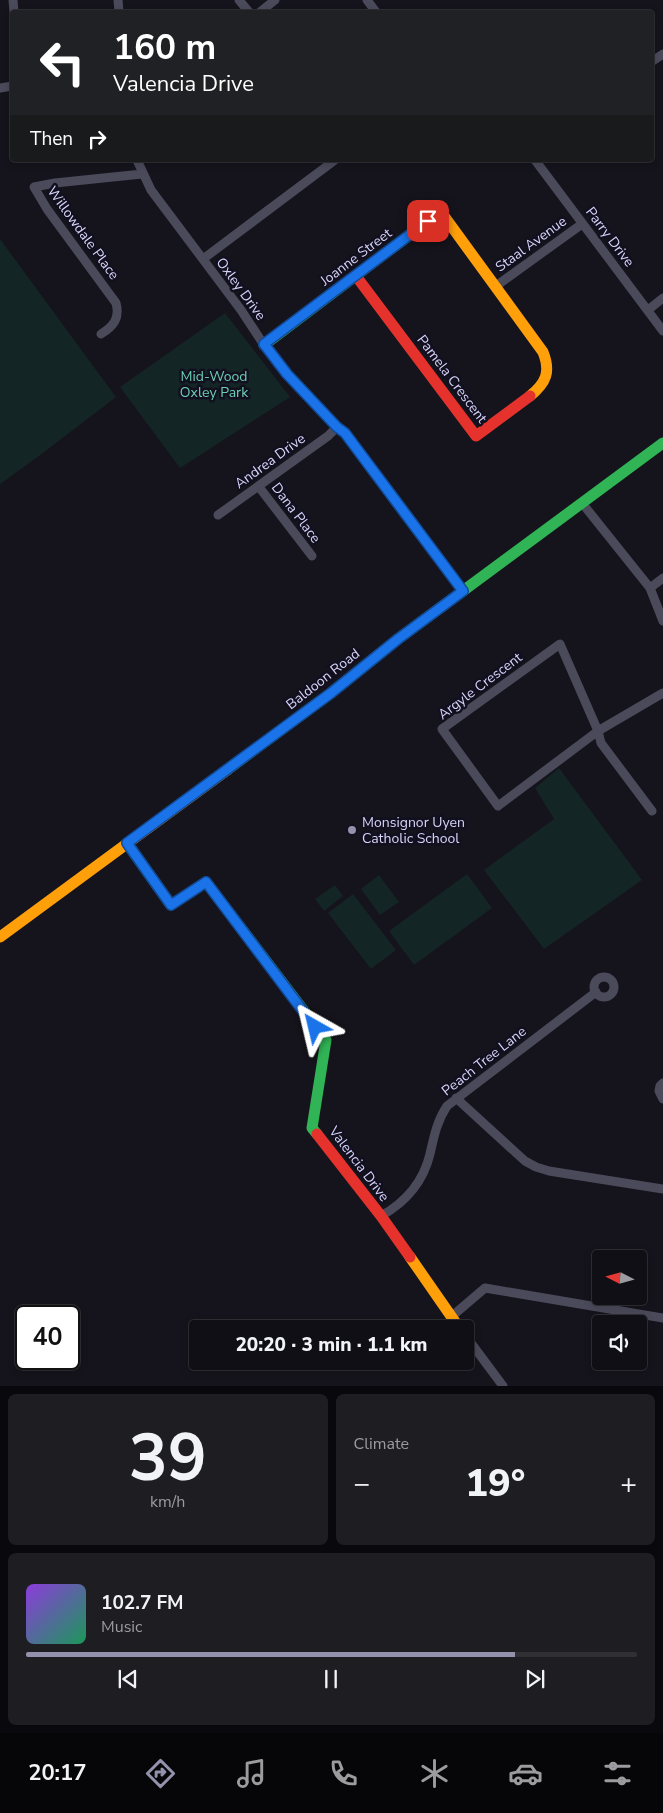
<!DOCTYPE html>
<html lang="en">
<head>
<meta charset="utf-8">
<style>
	body { margin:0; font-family:"Nunito Sans",sans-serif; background:#1e1d22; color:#f1f3f6; height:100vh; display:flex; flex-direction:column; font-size:19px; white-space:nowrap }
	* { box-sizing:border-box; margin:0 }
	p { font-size:16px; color:#9c9ca0 }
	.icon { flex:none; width:28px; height:28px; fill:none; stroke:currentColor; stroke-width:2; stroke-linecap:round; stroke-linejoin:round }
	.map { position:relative; height:1386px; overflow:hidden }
	.sheet { display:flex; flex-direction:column; gap:8px; padding:8px; background:#09080c; flex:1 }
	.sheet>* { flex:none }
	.top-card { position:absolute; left:10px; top:10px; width:644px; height:152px; border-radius:5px; box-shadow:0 2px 8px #0003,0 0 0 1px #302f34; background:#202124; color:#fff; overflow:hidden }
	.needle { width:32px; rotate:276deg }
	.fabs { position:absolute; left:592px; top:1250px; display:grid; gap:10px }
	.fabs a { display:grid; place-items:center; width:55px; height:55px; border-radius:5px; background:#100f15; box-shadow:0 2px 8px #0003,0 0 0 1px #302f34; font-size:25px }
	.speed { position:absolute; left:15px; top:1305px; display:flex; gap:10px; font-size:25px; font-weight:700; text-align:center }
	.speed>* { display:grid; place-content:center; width:65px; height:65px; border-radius:50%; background:#100f15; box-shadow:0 2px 8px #0003,0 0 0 1px #302f34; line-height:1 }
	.speed .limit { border:2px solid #111; border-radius:8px; background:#fff; color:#111 }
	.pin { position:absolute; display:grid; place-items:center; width:42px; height:42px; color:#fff; margin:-21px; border-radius:10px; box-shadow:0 2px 8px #0006 }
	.me { position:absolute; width:55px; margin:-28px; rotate:323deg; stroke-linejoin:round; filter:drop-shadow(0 0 4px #0008) }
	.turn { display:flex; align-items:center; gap:18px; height:105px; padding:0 20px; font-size:22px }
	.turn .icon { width:65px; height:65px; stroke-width:2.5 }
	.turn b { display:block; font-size:35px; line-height:42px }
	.then { display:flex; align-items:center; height:48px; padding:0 20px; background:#0003; gap:10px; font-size:19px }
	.big { font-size:38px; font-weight:800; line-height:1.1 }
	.sheet .card { flex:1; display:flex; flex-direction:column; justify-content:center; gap:8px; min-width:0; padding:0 18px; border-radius:8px; background:#1e1d22 }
	.sheet .dial { align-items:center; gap:0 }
	.dial b { font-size:65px; line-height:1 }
	.song { display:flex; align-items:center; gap:15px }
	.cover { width:60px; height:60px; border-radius:8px; background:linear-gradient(135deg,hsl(270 70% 55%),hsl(150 70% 35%)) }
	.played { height:5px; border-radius:2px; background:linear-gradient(90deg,#9391ac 80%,#302f34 80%) }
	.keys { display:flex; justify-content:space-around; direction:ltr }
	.heat { display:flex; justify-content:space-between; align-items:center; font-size:28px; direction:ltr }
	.sheet .tiles { flex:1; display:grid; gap:8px; grid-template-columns:1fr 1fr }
	.card:last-child { grid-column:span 2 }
	.trip { position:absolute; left:189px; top:1320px; width:285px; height:50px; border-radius:5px; background:#100f15; box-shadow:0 2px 8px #0003,0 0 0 1px #302f34; font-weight:800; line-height:50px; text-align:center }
	.tab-bar { display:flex; height:80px; justify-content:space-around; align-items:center; background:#060608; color:#9c9ca0 }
	.tab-bar .icon { width:35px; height:35px }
	.tab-bar .current { color:#9391ac }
	.tab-bar b { font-size:22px; color:#f1f3f6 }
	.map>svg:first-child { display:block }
	.green { fill:#142526 }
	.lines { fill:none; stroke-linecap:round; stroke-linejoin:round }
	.street { stroke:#4a4a5b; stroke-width:9 }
	.fast { stroke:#30b455; stroke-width:11 }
	.slow { stroke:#ff9f0a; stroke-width:11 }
	.jam { stroke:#e5322d; stroke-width:11 }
	.route-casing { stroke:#114b97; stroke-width:12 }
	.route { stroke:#1a73e8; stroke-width:9 }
	.poi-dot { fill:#9391ac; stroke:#12101f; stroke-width:2 }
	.labels { text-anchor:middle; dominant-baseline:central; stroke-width:5; stroke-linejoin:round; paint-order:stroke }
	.street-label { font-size:14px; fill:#d7d4f9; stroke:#12101f }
	.park-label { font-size:14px; fill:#6aceb3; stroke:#12101f }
	.poi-label { font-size:14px; fill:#d7d4f9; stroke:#12101f; text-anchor:start }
</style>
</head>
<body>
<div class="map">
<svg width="663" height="1386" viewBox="0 0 663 1386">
	<rect width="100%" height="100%" fill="#15141c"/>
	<path class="green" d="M0,239L116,397L39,456L0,484Z
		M225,313L290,397L180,468L120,387Z
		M559,768L642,880L544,949L484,870L554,819L535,788Z
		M467,874L492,908L414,965L389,931Z
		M379,875L399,902L380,915L361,889Z
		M335,885L343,896L324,911L315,899Z
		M353,894L396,950L371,969L328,913Z"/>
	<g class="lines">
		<path class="street" d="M13,0L14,12
			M118,0L119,12
			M239,0L249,12
			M367,0L376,12
			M260,12L275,0
			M651,62L663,54
			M0,88L12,86
			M137,160L151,190L241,310L264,345L287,374L337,427L345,433L463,591
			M535,160L663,331
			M203,259L335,160
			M496,286L582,224
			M648,310L663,298
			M101,334C114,326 120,318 116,303L47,209L34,187L55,183L142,174
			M259,487L312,556
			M582,503L650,588L663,621
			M218,515L328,436L337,427
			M650,588L663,578
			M652,811L601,743L598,731L560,644L442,729L498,806L598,731L663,693
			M594 987a10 10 0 1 1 20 0a10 10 0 1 1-20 0Z
			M663,1083L660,1086L659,1091L663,1099
			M456,1098L525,1161L536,1167L549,1171L663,1189
			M381,1216C406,1202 423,1183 430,1154C434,1136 437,1121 447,1106L596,992
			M451,1317L485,1288L663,1318
			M465,1335L503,1386"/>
		<path class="fast" d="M264,345L428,221L441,212L444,216
			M227,770L331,693L398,639L663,443
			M127,843L171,905L206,882L326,1040L312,1128L317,1134"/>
		<path class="slow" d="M444,216L543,352C551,372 546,383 530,396
			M0,937L227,770
			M410,1257L460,1329"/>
		<path class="jam" d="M356,276L476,436L530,396
			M317,1134L381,1216L410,1257"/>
	</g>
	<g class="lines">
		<g class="route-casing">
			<path id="route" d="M315,1027L206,882L171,905L127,843L331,693L398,639L463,591L345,433L337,427L287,374L264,344L428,221"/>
		</g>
		<use href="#route" class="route"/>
	</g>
	<circle class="poi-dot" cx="352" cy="830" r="5"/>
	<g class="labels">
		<g class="street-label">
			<text transform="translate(83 233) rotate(54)">Willowdale Place</text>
			<text transform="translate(610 237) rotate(53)">Parry Drive</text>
			<text transform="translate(531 244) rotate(-36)">Staal Avenue</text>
			<text transform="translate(356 257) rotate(-37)">Joanne Street</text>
			<text transform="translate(241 289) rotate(54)">Oxley Drive</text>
			<text transform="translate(452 379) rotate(53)">Pamela Crescent</text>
			<text transform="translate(270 461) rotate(-36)">Andrea Drive</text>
			<text transform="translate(296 513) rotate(53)">Dana Place</text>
			<text transform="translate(323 679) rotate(-38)">Baldoon Road</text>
			<text transform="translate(480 686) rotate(-37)">Argyle Crescent</text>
			<text transform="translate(484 1061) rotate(-38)">Peach Tree Lane</text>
			<text transform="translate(359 1164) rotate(53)">Valencia Drive</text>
		</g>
		<g class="park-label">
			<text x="214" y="376">Mid-Wood<tspan x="214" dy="16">Oxley Park</tspan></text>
		</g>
		<g class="poi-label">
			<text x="362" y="822">Monsignor Uyen<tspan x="362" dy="16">Catholic School</tspan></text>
		</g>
	</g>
</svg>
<div class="fabs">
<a><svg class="needle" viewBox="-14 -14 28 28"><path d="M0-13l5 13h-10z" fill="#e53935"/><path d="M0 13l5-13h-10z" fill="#9c9ca0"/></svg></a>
<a><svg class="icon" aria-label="sound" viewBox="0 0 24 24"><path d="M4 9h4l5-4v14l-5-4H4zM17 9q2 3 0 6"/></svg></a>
</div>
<div class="speed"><div class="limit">40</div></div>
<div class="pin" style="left:428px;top:221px;background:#d93025"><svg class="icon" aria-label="arrive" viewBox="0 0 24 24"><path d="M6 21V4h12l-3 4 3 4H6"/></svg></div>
<svg class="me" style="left:315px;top:1027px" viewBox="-20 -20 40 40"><path d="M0-17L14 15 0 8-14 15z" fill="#1a73e8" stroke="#fff" stroke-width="4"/></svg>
<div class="trip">20:20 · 3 min · 1.1 km</div>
<div class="top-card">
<div class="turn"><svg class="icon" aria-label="left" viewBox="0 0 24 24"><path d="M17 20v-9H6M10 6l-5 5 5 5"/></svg><div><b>160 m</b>Valencia Drive</div></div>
<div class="then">Then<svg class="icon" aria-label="right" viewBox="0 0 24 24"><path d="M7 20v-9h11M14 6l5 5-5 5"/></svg></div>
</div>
</div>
<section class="sheet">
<div class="tiles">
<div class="card dial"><b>39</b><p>km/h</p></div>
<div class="card"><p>Climate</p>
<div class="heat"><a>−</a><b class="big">19°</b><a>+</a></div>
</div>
<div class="card">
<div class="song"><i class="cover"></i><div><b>102.7 FM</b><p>Music</p></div></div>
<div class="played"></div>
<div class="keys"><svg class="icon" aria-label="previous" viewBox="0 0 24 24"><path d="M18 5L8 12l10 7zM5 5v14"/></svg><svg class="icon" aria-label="pause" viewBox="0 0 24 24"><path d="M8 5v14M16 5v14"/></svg><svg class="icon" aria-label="next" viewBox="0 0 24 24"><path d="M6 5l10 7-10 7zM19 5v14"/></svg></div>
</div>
</div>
</section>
<nav class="tab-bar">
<b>20:17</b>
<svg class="icon current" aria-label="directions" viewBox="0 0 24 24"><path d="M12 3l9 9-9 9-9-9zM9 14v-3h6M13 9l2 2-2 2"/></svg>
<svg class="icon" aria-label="music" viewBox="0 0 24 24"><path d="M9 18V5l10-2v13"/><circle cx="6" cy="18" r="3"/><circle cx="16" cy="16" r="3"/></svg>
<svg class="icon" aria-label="phone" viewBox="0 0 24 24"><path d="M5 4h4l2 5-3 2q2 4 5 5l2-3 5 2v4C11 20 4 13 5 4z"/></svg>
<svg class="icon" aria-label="climate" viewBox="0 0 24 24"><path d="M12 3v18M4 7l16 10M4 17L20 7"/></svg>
<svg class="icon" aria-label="car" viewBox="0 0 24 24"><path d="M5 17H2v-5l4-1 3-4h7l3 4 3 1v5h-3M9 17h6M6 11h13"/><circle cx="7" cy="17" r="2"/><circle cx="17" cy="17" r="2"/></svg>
<svg class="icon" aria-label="filters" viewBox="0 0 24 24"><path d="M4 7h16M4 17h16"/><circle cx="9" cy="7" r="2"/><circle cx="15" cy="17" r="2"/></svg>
</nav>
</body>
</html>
